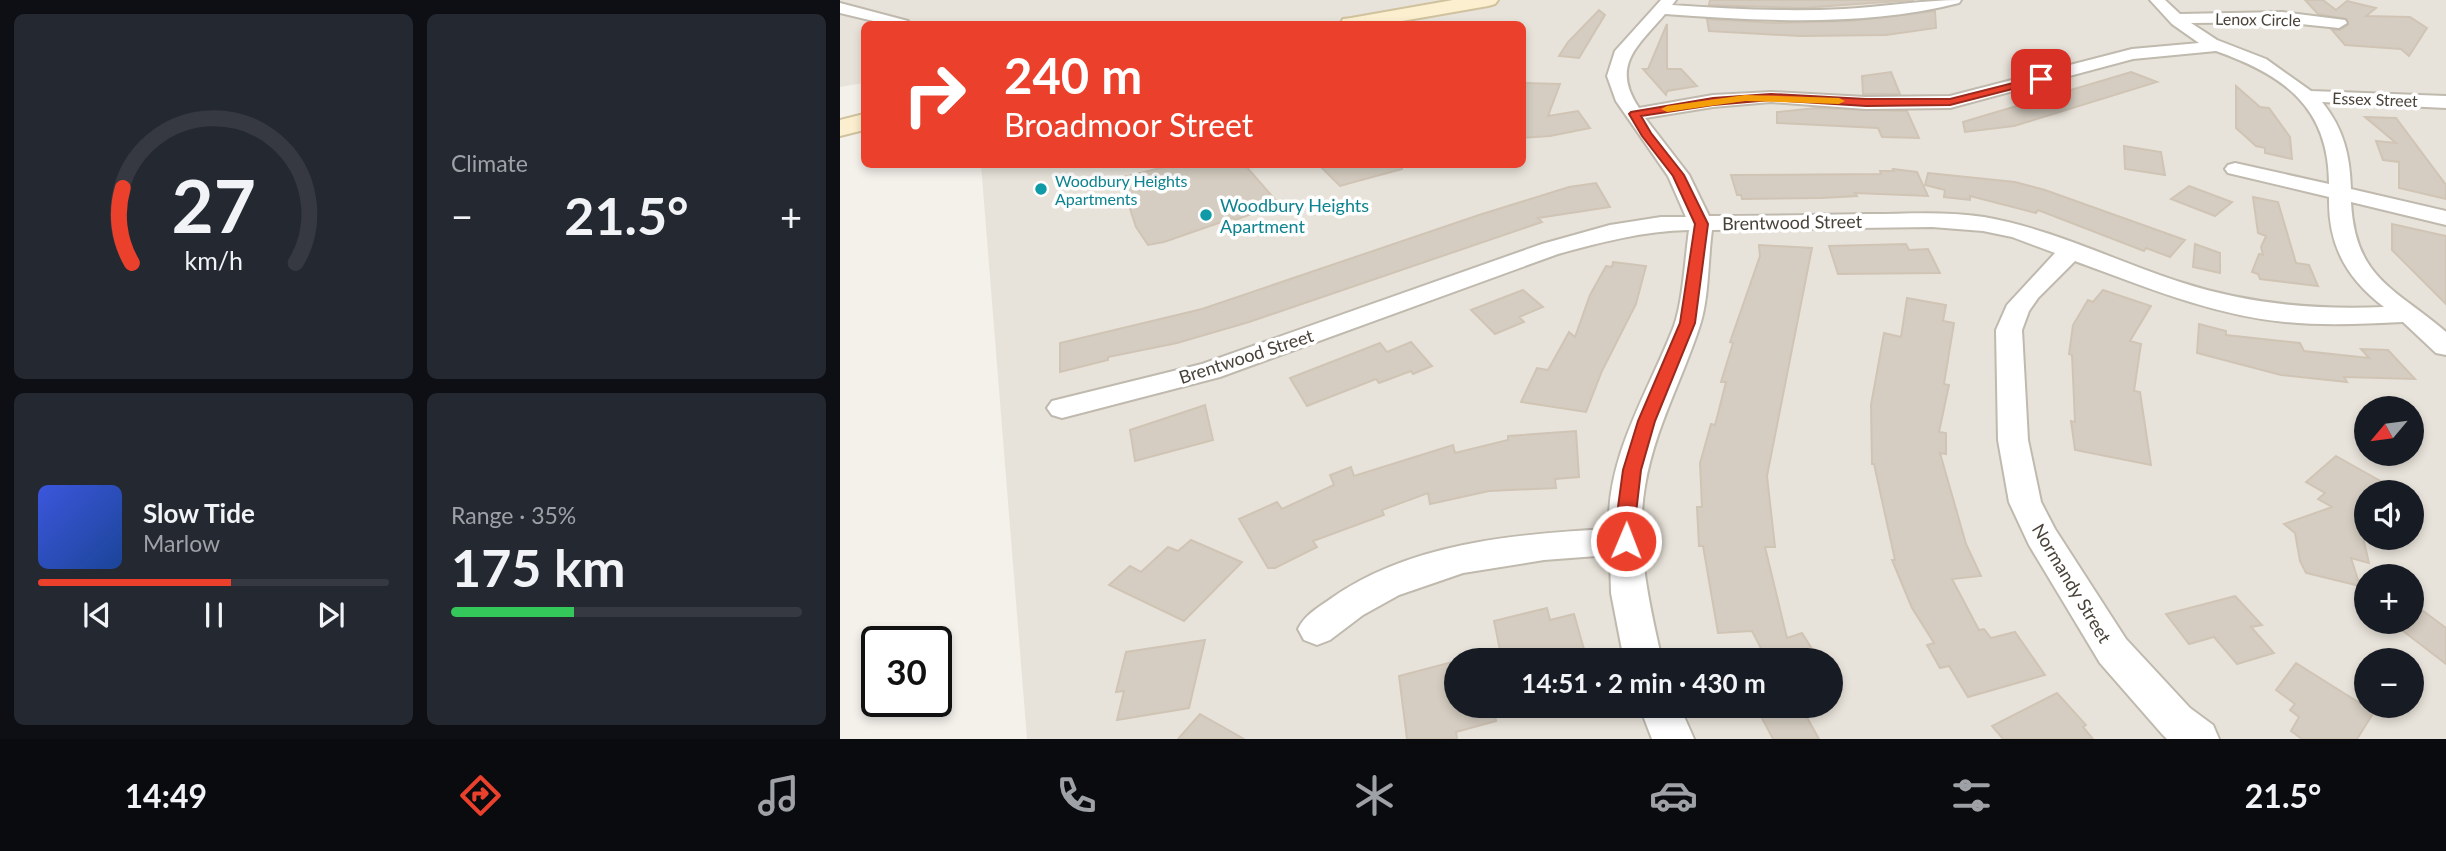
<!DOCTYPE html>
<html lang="en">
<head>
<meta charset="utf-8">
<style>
	body { margin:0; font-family:Lato,sans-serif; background:#242831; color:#f1f3f6; height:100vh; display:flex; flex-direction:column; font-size:26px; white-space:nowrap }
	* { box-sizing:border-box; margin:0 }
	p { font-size:23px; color:#9ea1a6 }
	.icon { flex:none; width:38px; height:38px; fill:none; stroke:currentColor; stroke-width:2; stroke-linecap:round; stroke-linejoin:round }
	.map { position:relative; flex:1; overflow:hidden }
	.details { display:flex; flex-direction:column; gap:14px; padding:14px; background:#0d0f14; width:840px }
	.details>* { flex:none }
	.banner { position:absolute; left:21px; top:21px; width:665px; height:147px; border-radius:10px; box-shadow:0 4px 10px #0003; background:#eb412c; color:#fff; overflow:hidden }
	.needle { width:46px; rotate:241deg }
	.fabs { position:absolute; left:1514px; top:396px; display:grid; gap:14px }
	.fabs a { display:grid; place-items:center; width:70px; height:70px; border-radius:50%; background:#171b24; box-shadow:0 4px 10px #0003; font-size:35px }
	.speed { position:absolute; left:21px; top:626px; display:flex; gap:14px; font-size:35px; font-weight:700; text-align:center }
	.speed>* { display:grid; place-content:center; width:91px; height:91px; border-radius:50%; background:#171b24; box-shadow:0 4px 10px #0003; line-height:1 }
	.speed .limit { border:4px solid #111; border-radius:10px; background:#fff; color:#111 }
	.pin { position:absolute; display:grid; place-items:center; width:60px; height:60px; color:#fff; margin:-30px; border-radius:14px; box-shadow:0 4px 10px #0006 }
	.me { position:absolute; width:77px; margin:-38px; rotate:1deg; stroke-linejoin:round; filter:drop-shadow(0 0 5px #0008) }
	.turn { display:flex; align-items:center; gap:24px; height:147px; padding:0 28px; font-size:32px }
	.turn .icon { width:91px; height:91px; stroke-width:2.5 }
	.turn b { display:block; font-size:49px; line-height:60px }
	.big { font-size:52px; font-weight:700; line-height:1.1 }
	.details .tile { flex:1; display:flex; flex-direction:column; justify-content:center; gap:10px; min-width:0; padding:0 24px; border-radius:10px; background:#242831 }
	.details .dial { align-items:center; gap:0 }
	.dial svg { height:182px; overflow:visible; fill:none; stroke:#363941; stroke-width:7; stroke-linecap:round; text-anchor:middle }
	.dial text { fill:#f1f3f6; stroke:none }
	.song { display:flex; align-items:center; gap:21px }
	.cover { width:84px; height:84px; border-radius:10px; background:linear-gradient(135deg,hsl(230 70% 55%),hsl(220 70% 35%)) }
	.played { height:7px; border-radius:4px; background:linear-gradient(90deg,#eb412c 55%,#363941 55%) }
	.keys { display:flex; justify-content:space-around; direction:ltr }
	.heat { display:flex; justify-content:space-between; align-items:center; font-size:38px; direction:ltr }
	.charge { height:10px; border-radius:5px; background:linear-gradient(90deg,#34c759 35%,#363941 0) }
	.details .tiles { flex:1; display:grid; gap:14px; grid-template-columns:repeat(2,1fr) }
	.trip { position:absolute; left:604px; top:648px; width:399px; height:70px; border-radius:35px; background:#171b24; box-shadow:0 4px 10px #0003; font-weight:700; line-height:70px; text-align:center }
	.tabs { display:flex; height:112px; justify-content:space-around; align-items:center; background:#090b0e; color:#9ea1a6 }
	.tabs .icon { width:49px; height:49px }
	.tabs .on { color:#eb412c }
	.tabs b { font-size:32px; color:#f1f3f6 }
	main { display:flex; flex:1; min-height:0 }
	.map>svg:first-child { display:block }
	.residential { fill:#e8e3da; fill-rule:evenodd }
	.building { fill:#d5cdc1; stroke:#d0c4b5; stroke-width:2 }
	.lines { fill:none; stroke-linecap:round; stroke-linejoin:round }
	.street-casing { stroke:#bfb9ae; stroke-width:4 }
	.secondary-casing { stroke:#d1c29e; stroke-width:4 }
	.street { fill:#fff; fill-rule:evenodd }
	.secondary { fill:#fbefcf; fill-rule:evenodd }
	.route { fill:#eb412c; stroke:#992a1d; stroke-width:2 }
	.slow { fill:#f59e0b }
	.culture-dot { fill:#0f9aa8; stroke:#fff; stroke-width:2.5 }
	.labels { text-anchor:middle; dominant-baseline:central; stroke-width:7; stroke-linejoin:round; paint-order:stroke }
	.far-street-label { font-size:16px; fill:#484239; stroke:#fff }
	.far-culture-label { font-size:16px; fill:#0d838f; stroke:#fff; text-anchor:start }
	.culture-label { font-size:18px; fill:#0d838f; stroke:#fff; text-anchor:start }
	.street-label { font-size:18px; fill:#484239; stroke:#fff }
</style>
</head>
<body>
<main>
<section class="details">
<div class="tiles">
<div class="tile dial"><svg viewBox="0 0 100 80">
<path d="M14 69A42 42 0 1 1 86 69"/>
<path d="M14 69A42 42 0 0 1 10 36" stroke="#eb412c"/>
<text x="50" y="56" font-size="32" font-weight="700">27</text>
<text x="50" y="72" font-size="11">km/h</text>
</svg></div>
<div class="tile"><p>Climate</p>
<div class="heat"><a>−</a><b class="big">21.5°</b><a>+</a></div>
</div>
<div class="tile">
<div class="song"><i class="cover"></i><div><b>Slow Tide</b><p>Marlow</p></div></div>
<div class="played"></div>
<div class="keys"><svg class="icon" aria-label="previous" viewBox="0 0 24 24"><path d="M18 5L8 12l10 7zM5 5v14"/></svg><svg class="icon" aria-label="pause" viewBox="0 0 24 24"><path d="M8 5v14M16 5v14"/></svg><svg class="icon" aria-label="next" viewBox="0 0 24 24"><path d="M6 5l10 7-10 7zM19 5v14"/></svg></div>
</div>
<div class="tile"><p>Range · 35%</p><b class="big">175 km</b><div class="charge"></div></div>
</div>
</section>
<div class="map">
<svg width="1606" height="739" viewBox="0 0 1606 739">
	<rect width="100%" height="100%" fill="#f4f1eb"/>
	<path class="residential" d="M0,0H1606V739H187L141,165L682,164V24H24V83L0,87ZM1526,408H1572V453H1526ZM1526,492H1572V537H1526ZM1526,576H1572V621H1526ZM616,660H990V705H616ZM1526,660H1572V705H1526Z"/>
	<path class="building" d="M870,0H1074L961,8L869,5Z
		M1465,0H1483L1496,10L1507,1L1536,8L1526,16L1570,17L1587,28L1569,56L1561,49L1505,45L1492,30H1500L1508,25L1507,19L1478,14Z
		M759,10L765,15L739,58L719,56L728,42Z
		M1095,11L1096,28L1046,35L960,36L869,31L867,19L936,23L1010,21Z
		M827,24V69H841L857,86L827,91L826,95L803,69H808Z
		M1051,72L1060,94H1023L1022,76Z
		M1291,72L1317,82L1174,126L1125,132L1123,122Z
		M682,83L720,84L708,116L738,111L750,128L710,136L682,138Z
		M1396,86L1420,107L1429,108L1450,137L1452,159L1425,153V148L1416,146L1396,128Z
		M976,108L1067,111L1079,138L1042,137L1038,128L937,123V112Z
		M1525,117L1556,118L1606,185V199L1559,188V162L1543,160L1536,141L1556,143Z
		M1284,146L1321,152L1325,175L1285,169Z
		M336,164H404L439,204L395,220L393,218L324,242L308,245L296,227L280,178Z
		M478,164H562V169L500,186Z
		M1053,169L1077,172L1088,196L1015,193L1017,196L981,198L902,199L901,195H897L891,175L1041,174L1040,171H1054Z
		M1088,173L1175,182L1205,190L1345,240L1330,257L1306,248L1304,251L1198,210L1196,213L1130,196V200L1104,197L1105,190L1085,185Z
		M756,183L770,207L698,218L702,222L409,322L337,343L268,357V360L220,372V343L362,309L639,215L729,187Z
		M1349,186L1392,202L1375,216L1331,199Z
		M1413,197L1438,202L1456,263L1469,265L1478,286L1420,279L1418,274L1412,272L1419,254L1423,255L1421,247L1426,236L1418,233Z
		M1552,224L1606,236V304L1552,250Z
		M1066,244L1069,250L1088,249L1100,273L998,274L989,246Z
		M1355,244L1380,253V273L1353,267Z
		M919,245L972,248L927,476L935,547H925L947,638L962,633L979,660H927L912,631L878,633L863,546H859L857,507H862L860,463L871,424L875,425L886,382H881L893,343L890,342L920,256Z
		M773,262L806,266L796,304L762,371L746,412L681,402L697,368L708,370L729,332L735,337L750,295L766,266L772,267Z
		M683,290L703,307L679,317L684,322L655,334L631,310Z
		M1263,290L1311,306L1290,341L1301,344L1294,391L1300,392L1311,465L1235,450L1231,421L1235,422L1232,355L1229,354L1233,325L1248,300L1253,302Z
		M1067,298L1106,305L1103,321L1114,323L1104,384L1109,385L1099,432L1106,433V454L1100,453L1126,544L1141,576L1112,579L1139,630L1144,629L1151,638L1175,632L1205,675L1128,697L1109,666L1100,668L1087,645L1094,643L1072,608L1052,560H1055L1034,464H1032L1031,405L1044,333L1061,337Z
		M1359,324L1386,331V335L1460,343L1464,351L1529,358L1521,349L1548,350L1575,379L1504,377L1507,382L1441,375L1357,353Z
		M571,342L592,366L573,374L571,371L539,383L536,379L467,406L450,378L540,343L547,352Z
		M365,405L373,440L295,461L290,430Z
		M736,431L739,477L715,479L716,488L649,491L590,504L588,493L542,510L544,515L473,541L477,547L435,568H428L399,519L437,502L442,509L494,485L490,475L511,467L514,476L613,445L615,453L668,440V436Z
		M1496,456L1560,492H1526V518L1520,524L1529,563L1511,558L1520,586L1466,573L1460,561L1455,533L1444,524L1492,507L1478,499L1485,493L1466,482Z
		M351,540L402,562L344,621L269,585L290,566L301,572L328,547L338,551Z
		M1395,596L1422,625L1411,627L1434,653L1397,664L1374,637L1349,644L1326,614Z
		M707,608L710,620L734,614L747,660H662L654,621Z
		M1582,610L1606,628V664L1558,627L1566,621H1572V617Z
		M365,640L349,708L277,720L284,691L276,692L286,652Z
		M616,661V705H653L656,721L616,732L617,739H567L559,676Z
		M1456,663L1534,712L1517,739H1462L1451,731L1459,717L1450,710L1455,704L1436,690Z
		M1217,693L1246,725L1243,727L1253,739H1163L1152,726Z
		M915,705H960L979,739H933Z
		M360,714L404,739H338Z"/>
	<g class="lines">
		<g class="street-casing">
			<path id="street" d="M821,0H836L832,5C889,9 947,12 1004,9C1043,7 1082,0 1121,0L1119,3C1024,27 922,21 825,14C798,46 770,65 799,108L873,95L931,92L1026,97L1110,96L1292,49L1359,43L1332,24L1310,0H1325L1340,14L1442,12L1505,20L1507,23L1499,28L1442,22L1351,23L1377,40L1426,59L1471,91L1606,96V108L1482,102C1504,129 1510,156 1511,189L1606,211V225L1511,202C1515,279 1555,288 1606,332V355L1596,353L1563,322C1523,324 1484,326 1445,322C1372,315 1303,286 1235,261L1198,298L1189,311L1182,330L1188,440L1201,502L1215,529L1286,639L1350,708L1373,725L1379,739H1327L1322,734L1260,663L1189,545L1169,502L1158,440L1156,330L1167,305L1215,253L1172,237L1143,231L1092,227L872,230C868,259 869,298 860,325C842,381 815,427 805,486C795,544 809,603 822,660H784L771,593L770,555L704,560L623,573L559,595L523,615L490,640L477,645L464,640L458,629C465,615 476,609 489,600C568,543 675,534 769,529C766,456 809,391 834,326C843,301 845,258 849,230C803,231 762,242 718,254L380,377L222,418L212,415L207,408L212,401L362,364L702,244L770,225L821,217H846L828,176L776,101L767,76L775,51ZM1376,51C1444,75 1489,107 1489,184L1395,163L1388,165L1385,169L1388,173L1489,197C1488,245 1506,278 1544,307C1474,310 1407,304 1340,282C1275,261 1213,229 1144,217C1106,211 1066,214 1028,214C975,215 922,216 869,216L849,175L805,118L873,107L931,102L1026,109L1110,108L1293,59Z
				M0,3L68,21L70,24H46L0,13Z
				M799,705H839L854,739H812Z"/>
		</g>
		<g class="secondary-casing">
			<path id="secondary" d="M613,0H658L655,4L648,6L545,24H500L503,19L511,18Z
				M24,114V130L0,136V120Z"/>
		</g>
		<use href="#street" class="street"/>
		<use href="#secondary" class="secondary"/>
	</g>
	<path class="route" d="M1201,76L1206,79L1204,81L1110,105L1026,106L931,100L873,105L801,116L811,133L844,175L868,224L855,323L815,421L801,470L795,522L796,541L793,546L786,548L779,546L776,522L783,470L798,421L840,323L855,224L833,176L802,136L789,114L791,112L873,98L931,94L1026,99H1110Z"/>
	<path class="slow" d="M905,95L999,98L1005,101L999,104L905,101L827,112L821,109L827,106Z"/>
	<g class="culture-dot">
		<circle cx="201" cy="189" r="7"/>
		<circle cx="366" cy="215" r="7"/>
	</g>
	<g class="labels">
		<g class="far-street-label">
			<text transform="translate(1418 19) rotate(1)">Lenox Circle</text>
			<text transform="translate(1535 99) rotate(2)">Essex Street</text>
		</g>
		<g class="far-culture-label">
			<text x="215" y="180">Woodbury Heights<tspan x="215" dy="18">Apartments</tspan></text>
		</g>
		<g class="culture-label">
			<text x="380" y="205">Woodbury Heights<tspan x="380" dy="21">Apartment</tspan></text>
		</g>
		<g class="street-label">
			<text transform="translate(952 222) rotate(-1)">Brentwood Street</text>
			<text transform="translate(406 356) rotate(-18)">Brentwood Street</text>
			<text transform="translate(1232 583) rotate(59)">Normandy Street</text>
		</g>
	</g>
</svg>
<div class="fabs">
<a><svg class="needle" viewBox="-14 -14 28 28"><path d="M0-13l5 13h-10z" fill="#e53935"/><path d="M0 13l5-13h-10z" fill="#9ea1a6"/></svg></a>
<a><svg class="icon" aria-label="sound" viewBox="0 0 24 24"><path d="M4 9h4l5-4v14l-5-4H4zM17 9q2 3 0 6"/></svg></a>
<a>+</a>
<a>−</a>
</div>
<div class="speed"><div class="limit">30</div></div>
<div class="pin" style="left:1201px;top:79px;background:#d93025"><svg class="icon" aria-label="arrive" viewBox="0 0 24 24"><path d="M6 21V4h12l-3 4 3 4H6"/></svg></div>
<svg class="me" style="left:786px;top:541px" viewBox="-20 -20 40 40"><circle r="17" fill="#eb412c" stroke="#fff" stroke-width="3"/><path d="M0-11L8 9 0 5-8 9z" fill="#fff"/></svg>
<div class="trip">14:51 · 2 min · 430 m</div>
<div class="banner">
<div class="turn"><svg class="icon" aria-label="right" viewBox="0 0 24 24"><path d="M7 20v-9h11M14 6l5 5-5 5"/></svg><div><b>240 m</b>Broadmoor Street</div></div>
</div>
</div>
</main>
<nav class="tabs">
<b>14:49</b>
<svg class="icon on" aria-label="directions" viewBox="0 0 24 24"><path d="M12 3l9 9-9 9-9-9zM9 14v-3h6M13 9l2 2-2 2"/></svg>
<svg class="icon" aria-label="music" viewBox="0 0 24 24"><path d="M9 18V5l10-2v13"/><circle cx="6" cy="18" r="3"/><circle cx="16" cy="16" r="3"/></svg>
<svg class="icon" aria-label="phone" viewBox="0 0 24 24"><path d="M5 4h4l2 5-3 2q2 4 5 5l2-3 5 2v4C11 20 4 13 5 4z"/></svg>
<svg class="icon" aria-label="climate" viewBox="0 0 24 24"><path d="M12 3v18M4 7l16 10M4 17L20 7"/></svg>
<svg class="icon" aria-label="car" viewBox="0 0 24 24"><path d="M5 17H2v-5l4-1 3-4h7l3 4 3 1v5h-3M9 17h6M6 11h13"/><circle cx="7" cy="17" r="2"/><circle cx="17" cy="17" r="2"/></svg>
<svg class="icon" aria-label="filters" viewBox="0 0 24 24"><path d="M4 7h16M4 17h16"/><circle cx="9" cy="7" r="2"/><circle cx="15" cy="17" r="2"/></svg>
<b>21.5°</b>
</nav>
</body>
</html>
